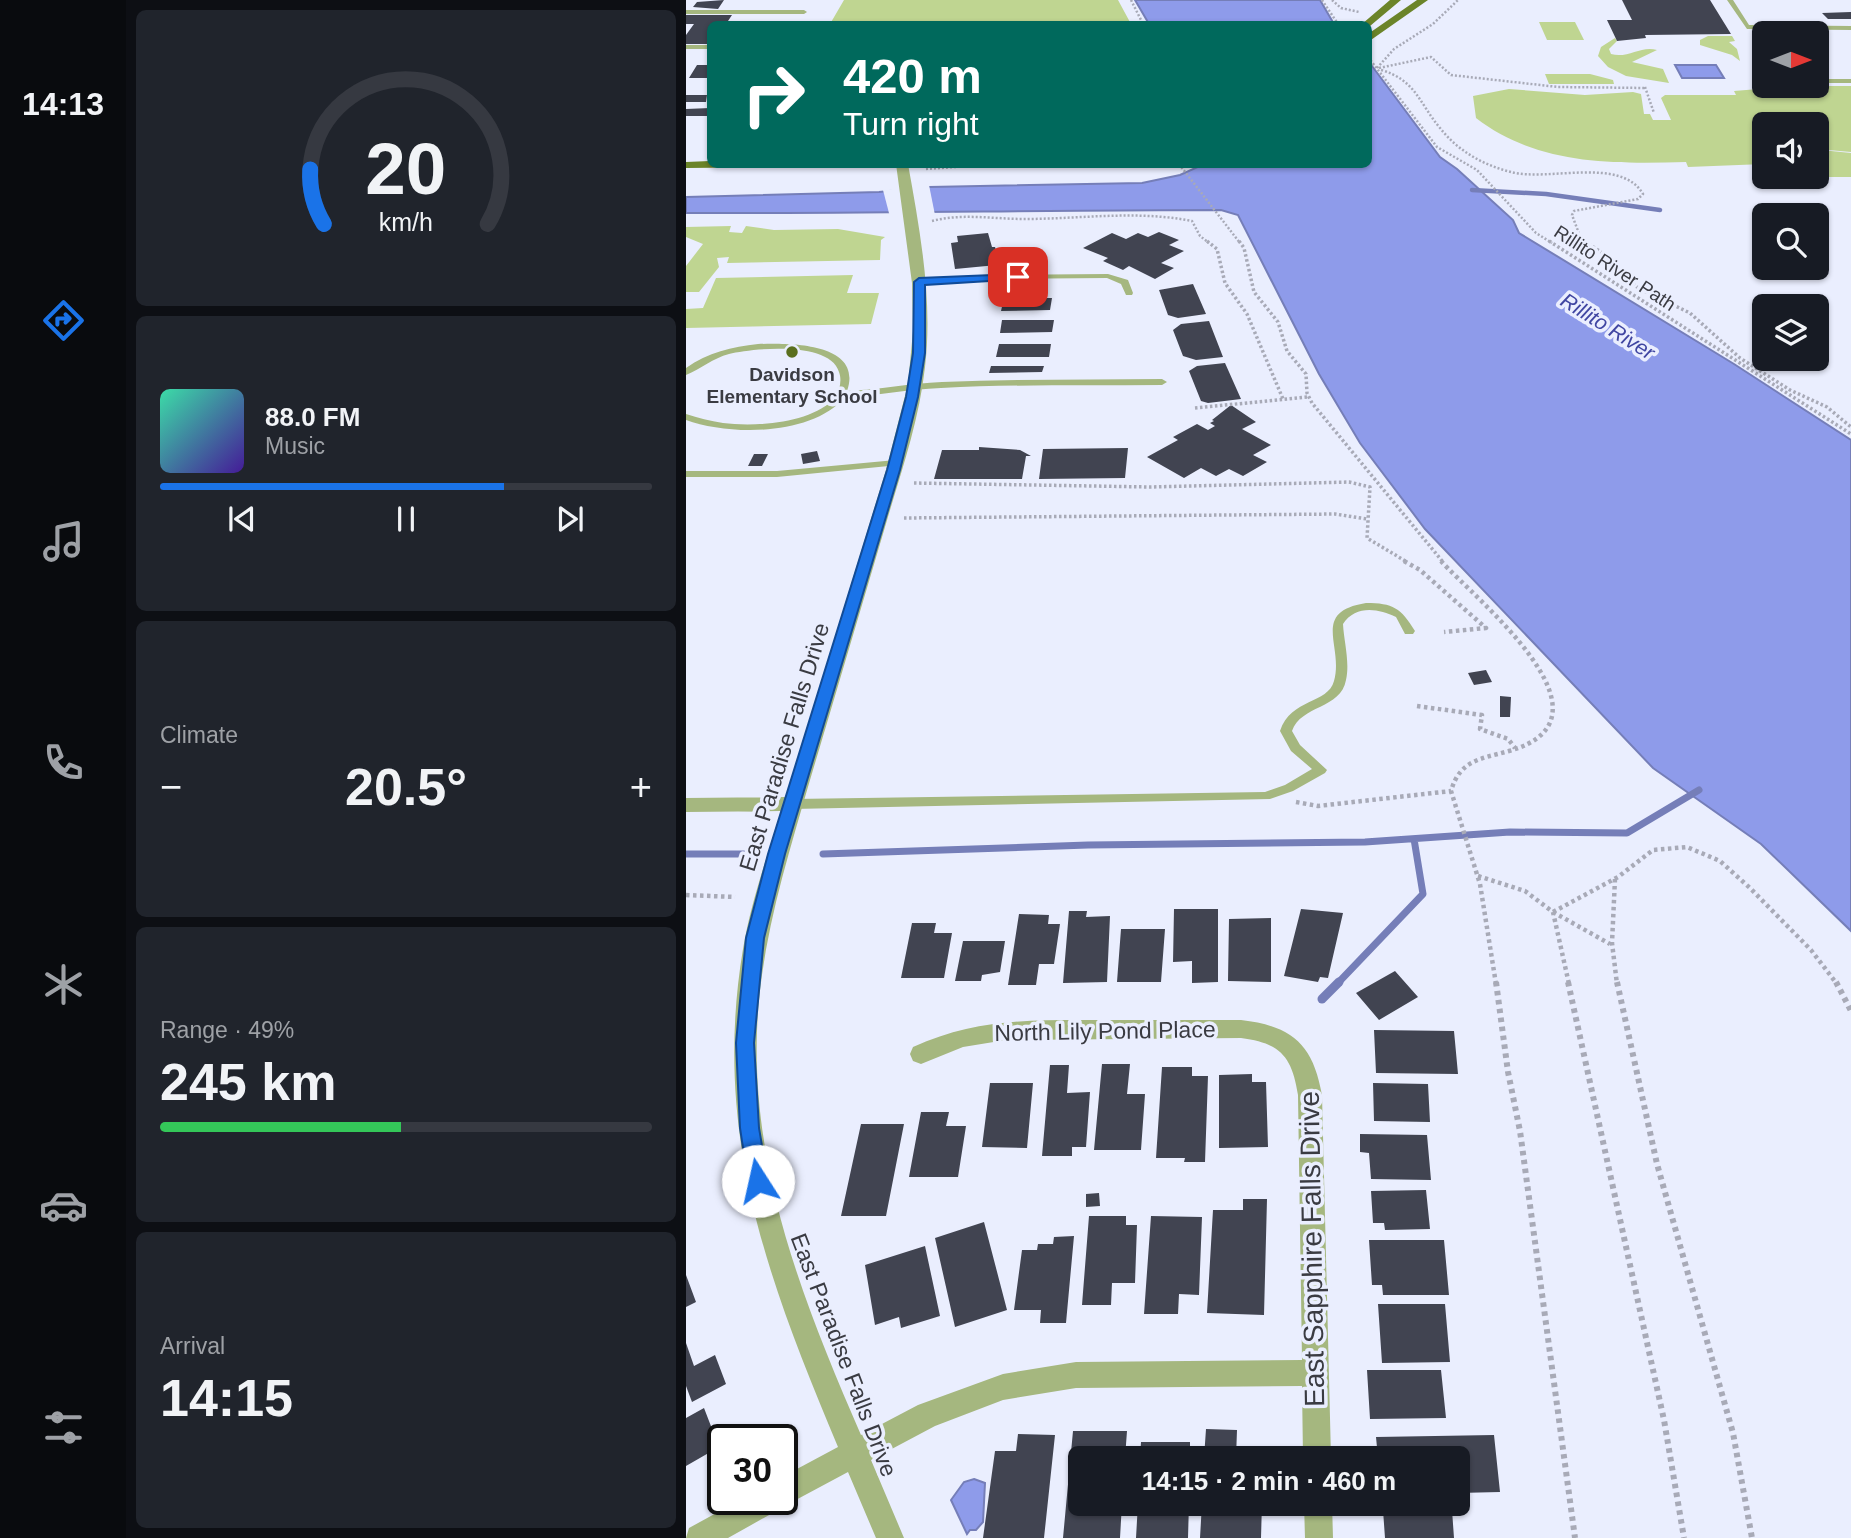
<!DOCTYPE html>
<html lang="en">
<head>
<meta charset="utf-8">
<style>
	body { margin:0; font-family:Helvetica,sans-serif; background:#20242c; color:#f1f3f6; height:100vh; display:flex; flex-direction:column; font-size:26px; white-space:nowrap }
	* { box-sizing:border-box; margin:0 }
	p { font-size:23px; color:#9ea1a6 }
	.icon { flex:none; width:38px; height:38px; fill:none; stroke:currentColor; stroke-width:2; stroke-linecap:round; stroke-linejoin:round }
	.map { position:relative; flex:1; overflow:hidden }
	.side { display:flex; flex-direction:column; gap:10px; padding:10px; background:#0d0f14; width:560px }
	.side>* { flex:none }
	.hud { position:absolute; left:21px; top:21px; width:665px; height:147px; border-radius:10px; box-shadow:0 2px 5px #0004; background:#00695c; color:#fff; overflow:hidden }
	.needle { width:46px; rotate:90deg }
	.tools { position:absolute; left:1066px; top:21px; display:grid; gap:14px }
	.tools a { display:grid; place-items:center; width:77px; height:77px; border-radius:10px; background:#171b24; box-shadow:0 2px 5px #0004; font-size:35px }
	.speed { position:absolute; left:21px; top:1424px; display:flex; gap:14px; font-size:35px; font-weight:700; text-align:center }
	.speed>* { display:grid; place-content:center; width:91px; height:91px; border-radius:50%; background:#171b24; box-shadow:0 2px 5px #0004; line-height:1 }
	.speed .limit { border:4px solid #111; border-radius:10px; background:#fff; color:#111 }
	.pin { position:absolute; display:grid; place-items:center; width:60px; height:60px; color:#fff; margin:-30px; border-radius:14px; box-shadow:0 4px 10px #0006 }
	.me { position:absolute; width:77px; margin:-38px; rotate:350deg; stroke-linejoin:round; filter:drop-shadow(0 0 5px #0008) }
	.turn { display:flex; align-items:center; gap:24px; height:147px; padding:0 21px; font-size:32px }
	.turn .icon { width:91px; height:91px; stroke-width:2.5 }
	.turn b { display:block; font-size:49px; line-height:60px }
	.big { font-size:52px; font-weight:600; line-height:1.1 }
	.side .card { flex:1; display:flex; flex-direction:column; justify-content:center; gap:10px; min-width:0; padding:0 24px; border-radius:10px; background:#20242c }
	.side .dial { align-items:center; gap:0 }
	.dial svg { height:182px; overflow:visible; fill:none; stroke:#363941; stroke-width:7; stroke-linecap:round; text-anchor:middle }
	.dial text { fill:#f1f3f6; stroke:none }
	.song { display:flex; align-items:center; gap:21px }
	.cover { width:84px; height:84px; border-radius:10px; background:linear-gradient(135deg,hsl(160 70% 55%),hsl(260 70% 35%)) }
	.played { height:7px; border-radius:4px; background:linear-gradient(90deg,#1a73e8 70%,#363941 70%) }
	.keys { display:flex; justify-content:space-around; direction:ltr }
	.heat { display:flex; justify-content:space-between; align-items:center; font-size:38px; direction:ltr }
	.charge { height:10px; border-radius:5px; background:linear-gradient(90deg,#34c759 49%,#363941 0) }
	.trip { position:absolute; left:382px; top:1446px; width:402px; height:70px; border-radius:10px; background:#171b24; box-shadow:0 2px 5px #0004; font-weight:600; line-height:70px; text-align:center }
	main { display:flex; flex:1; min-height:0 }
	.menu { display:flex; flex-direction:column; width:126px; justify-content:space-around; align-items:center; background:#090b0e; color:#9ea1a6 }
	.menu .icon { width:49px; height:49px }
	.menu .selected { color:#1a73e8 }
	.menu b { font-size:32px; color:#f1f3f6 }
	.map>svg:first-child { display:block }
	.green { fill:#bfd591 }
	.water { fill:#8e9bea; stroke:#757eb8; stroke-width:2 }
	.pier { fill:#eaeefe }
	.lines { fill:none; stroke-linecap:round; stroke-linejoin:round }
	.stream-far2 { stroke:#757eb8; stroke-width:4.5 }
	.stream-far1 { stroke:#757eb8; stroke-width:7 }
	.stream { stroke:#757eb8; stroke-width:9 }
	.building { fill:#414451 }
	.path-far3 { stroke:#a8aab7; stroke-width:2.5; stroke-dasharray:2 2; stroke-linecap:butt }
	.path-far2 { stroke:#a8aab7; stroke-width:3.5; stroke-dasharray:2.5 2.5; stroke-linecap:butt }
	.path-far1 { stroke:#a8aab7; stroke-width:4.5; stroke-dasharray:3.5 3.5; stroke-linecap:butt }
	.path { stroke:#a8aab7; stroke-width:6; stroke-dasharray:4.5 4.5; stroke-linecap:butt }
	.service { fill:#a5b77f; fill-rule:evenodd }
	.minor { fill:#a5b77f; fill-rule:evenodd }
	.primary { fill:#6b8429; fill-rule:evenodd }
	.route { fill:#1a73e8; stroke:#114b97; stroke-width:2 }
	.poi-dot { fill:#5a6f1e; stroke:#eaeefe; stroke-width:2.5 }
	.labels { text-anchor:middle; dominant-baseline:central; stroke-width:7; stroke-linejoin:round; paint-order:stroke }
	.far-street-label { font-size:19px; fill:#3a3b42; stroke:#eaeefe }
	.far-poi-label { font-size:19px; font-weight:bold; fill:#3a3b42; stroke:#eaeefe }
	.far-water-label { font-size:21px; font-style:italic; fill:#4046a2; stroke:#eaeefe }
	.street-label { font-size:23px; fill:#3a3b42; stroke:#eaeefe }
	.near-street-label { font-size:28px; fill:#3a3b42; stroke:#eaeefe }
</style>
</head>
<body>
<main>
<nav class="menu">
<b>14:13</b>
<svg class="icon selected" aria-label="directions" viewBox="0 0 24 24"><path d="M12 3l9 9-9 9-9-9zM9 14v-3h6M13 9l2 2-2 2"/></svg>
<svg class="icon" aria-label="music" viewBox="0 0 24 24"><path d="M9 18V5l10-2v13"/><circle cx="6" cy="18" r="3"/><circle cx="16" cy="16" r="3"/></svg>
<svg class="icon" aria-label="phone" viewBox="0 0 24 24"><path d="M5 4h4l2 5-3 2q2 4 5 5l2-3 5 2v4C11 20 4 13 5 4z"/></svg>
<svg class="icon" aria-label="climate" viewBox="0 0 24 24"><path d="M12 3v18M4 7l16 10M4 17L20 7"/></svg>
<svg class="icon" aria-label="car" viewBox="0 0 24 24"><path d="M5 17H2v-5l4-1 3-4h7l3 4 3 1v5h-3M9 17h6M6 11h13"/><circle cx="7" cy="17" r="2"/><circle cx="17" cy="17" r="2"/></svg>
<svg class="icon" aria-label="filters" viewBox="0 0 24 24"><path d="M4 7h16M4 17h16"/><circle cx="9" cy="7" r="2"/><circle cx="15" cy="17" r="2"/></svg>
</nav>
<section class="side">
<div class="card dial"><svg viewBox="0 0 100 80">
<path d="M14 69A42 42 0 1 1 86 69"/>
<path d="M14 69A42 42 0 0 1 8 45" stroke="#1a73e8"/>
<text x="50" y="56" font-size="32" font-weight="700">20</text>
<text x="50" y="72" font-size="11">km/h</text>
</svg></div>
<div class="card">
<div class="song"><i class="cover"></i><div><b>88.0 FM</b><p>Music</p></div></div>
<div class="played"></div>
<div class="keys"><svg class="icon" aria-label="previous" viewBox="0 0 24 24"><path d="M18 5L8 12l10 7zM5 5v14"/></svg><svg class="icon" aria-label="pause" viewBox="0 0 24 24"><path d="M8 5v14M16 5v14"/></svg><svg class="icon" aria-label="next" viewBox="0 0 24 24"><path d="M6 5l10 7-10 7zM19 5v14"/></svg></div>
</div>
<div class="card"><p>Climate</p>
<div class="heat"><a>−</a><b class="big">20.5°</b><a>+</a></div>
</div>
<div class="card"><p>Range · 49%</p><b class="big">245 km</b><div class="charge"></div></div>
<div class="card"><p>Arrival</p><b class="big">14:15</b></div>
</section>
<div class="map">
<svg width="1165" height="1538" viewBox="0 0 1165 1538">
	<rect width="100%" height="100%" fill="#eaeefe"/>
	<path class="green" d="M158,0H432L445,24H144Z
		M853,22H889L898,40H861Z
		M1022,36H1046L1049,41L1043,42L1051,49L1054,61L1046,55L1014,45V40Z
		M929,38L931,41L923,49L925,54C942,59 955,45 971,50L946,62L977,69L983,83L940,76L922,67L912,56L915,47Z
		M859,74H904L927,80L928,84H863Z
		M1110,86H1165V152L1131,149L1130,124H1078V164L1002,167L1000,162C926,164 851,165 790,118L787,96L823,89L899,95L947,92L955,94L958,114H964L967,120H985L975,98L979,95H1050L1048,91Z
		M1135,150L1165,153V177H1131V152Z
		M45,226L43,232L56,233L60,226L88,230L152,229L199,237L195,240L194,260L41,263L43,257L31,258L33,267L13,292H0V266L17,244L0,237V227Z
		M167,275L161,293H193L185,324L0,328V309L17,308L30,278Z"/>
	<path class="water" d="M449,0H634L648,24H463Z
		M683,62L754,157L771,169L827,220L833,233L1048,364L1165,440V931L1075,844L967,768L739,529L674,443L633,374L552,215L535,210C357,210 179,214 0,213V197L193,192L243,187L456,183L494,175L516,165L682,164Z
		M989,65H1030L1038,78H996Z
		M288,1479L299,1483L297,1522L290,1530H284L281,1534L265,1500L278,1482Z"/>
	<path class="pier" d="M243,185L249,215L204,217L197,190Z"/>
	<g class="lines">
		<path class="stream-far2" d="M786,190L860,194L974,210"/>
		<path class="stream-far1" d="M0,854H62
			M137,854L402,845L679,842L824,832L941,833L1013,790
			M651,984L737,894L728,839"/>
		<path class="stream" d="M636,999L653,982"/>
	</g>
	<path class="building" d="M38,0L32,9L7,7L11,2Z
		M936,0H1024L1045,34L959,35L960,38L931,41L921,20H946Z
		M1165,12V19H1142L1136,13Z
		M0,15H46L40,24H24V44H0V35L8,24H0Z
		M11,65H24V78H3Z
		M0,95H21L20,102H0Z
		M24,108V116H0V109Z
		M473,232L493,240L483,245L498,251L475,263L488,268L469,279L443,266L437,270L417,261L422,258L397,248L426,233L440,239L452,233L462,237Z
		M302,233L306,247H309L311,253H307L311,265L269,269L265,243L272,242L271,236Z
		M360,283L359,289L308,290L309,284Z
		M507,284L520,314L492,318L482,315L473,290Z
		M318,298H366L364,310L315,311Z
		M316,320H368L366,332L314,333Z
		M523,321L537,357L510,360L497,356L487,330L495,324Z
		M313,344H365L363,357H310Z
		M539,363L555,399L522,403L515,401L503,371L511,366Z
		M305,366H358L356,372L303,373Z
		M545,405L570,422L556,429L585,445L567,455L581,462L557,476L543,469L530,476L515,468L498,478L461,457L492,440L487,437L511,424L522,430L529,426L524,423L528,421L526,420Z
		M293,447L334,450L345,456H340L336,479H248L256,450H293Z
		M442,448L439,478L353,479L357,449Z
		M131,451L134,461L117,464L115,454Z
		M68,454H82L76,466H62Z
		M800,670L806,682L788,685L782,673Z
		M814,696L825,697L824,717H814Z
		M488,909H532V982L506,983V961L487,962Z
		M615,909L657,913L642,978L634,977L632,982L598,976Z
		M383,911H401L400,917L424,916L421,982L377,983Z
		M333,914L363,915L362,924H374L368,964H353L350,985H322Z
		M585,918V982L542,981L543,919Z
		M226,923H250L248,933H266L258,978H215Z
		M435,929H479L475,982H431Z
		M277,941H319L314,972L296,975L295,981H269Z
		M709,971L732,997L693,1020L670,993Z
		M688,1030L768,1031L772,1074L690,1073Z
		M416,1064H444L441,1094H459L455,1150H408Z
		M364,1065H383L381,1093L404,1092L400,1147H386V1156H356Z
		M476,1067H506V1076H522L519,1162H498L499,1158H470Z
		M566,1074V1082H580L582,1147L533,1148V1075Z
		M304,1083H347L341,1148L296,1147Z
		M687,1083L742,1084L744,1122L688,1121Z
		M235,1112H263L260,1126H280L272,1177H223Z
		M175,1124H218L200,1216H155Z
		M674,1134L741,1135L745,1180L685,1179L683,1153L674,1152Z
		M740,1190L744,1229L699,1230L698,1223H687L685,1191Z
		M413,1193L414,1206L400,1207V1194Z
		M557,1199H581L578,1315L521,1313L527,1210H557Z
		M403,1216H440V1225H451L449,1283H426L425,1305H396Z
		M465,1216L516,1217L513,1295L493,1294L492,1314H458Z
		M298,1222L321,1310L269,1327L249,1238Z
		M388,1236L380,1323H354L355,1310H328L336,1250H351L352,1244H367L368,1237Z
		M683,1240H758L763,1295H697L696,1285H686Z
		M239,1246L254,1316L215,1328L213,1317L189,1325L179,1265Z
		M0,1275L10,1302L0,1307Z
		M692,1304H759L764,1362L696,1363Z
		M0,1343L8,1366L29,1355L40,1384L6,1402L0,1386Z
		M681,1370H755L760,1418L684,1419Z
		M18,1408L33,1447L0,1466V1418Z
		M520,1429L551,1430L550,1458H518Z
		M387,1431H441L439,1458H394V1503H436L434,1538H377Z
		M332,1434L369,1435L358,1538H297L309,1451H330Z
		M808,1435L814,1492L772,1493V1458H692L690,1437Z
		M455,1442H504V1458H454Z
		M452,1503H503L502,1538H450Z
		M516,1503H576L575,1538H514Z
		M697,1510H766L768,1538H699Z"/>
	<g class="lines">
		<path class="path-far3" d="M445,0L457,24
			M636,0L652,24
			M646,0L655,8L673,12
			M682,57L751,147L791,170L850,233L866,243
			M691,68L708,49L747,24L772,0
			M693,68L745,57L765,75L872,87L960,88
			M695,70C730,80 733,103 754,128C772,151 797,165 825,172C862,182 935,156 957,194L952,199L888,211L886,215L895,239L901,243
			M959,87L968,113
			M493,164L554,243
			M240,169L313,164
			M246,221C277,213 307,219 338,219C395,219 450,210 506,221L514,236L523,243"/>
		<path class="path-far2" d="M521,241L531,249L539,283L561,314L597,399
			M553,241L558,248L568,292L592,322L601,351L620,374L621,393L626,403L757,562
			M863,241L1165,434
			M898,241L921,256L952,288L1004,313L1054,358L1104,390L1141,407L1165,427
			M509,408L622,397
			M228,483L465,487L663,482L684,487L681,538L721,562
			M218,518L649,514L681,519"/>
		<path class="path-far1" d="M718,561L734,570L800,628L758,632
			M755,561C789,599 940,718 823,751C794,759 774,760 765,791L794,884L810,984
			M731,706L796,715L794,729L822,739L829,748
			M610,802L632,806L765,791
			M792,876L839,891L867,912L883,984
			M929,879L926,943L931,984
			M0,895L49,897
			M867,912L932,877L967,850L1001,847L1034,861L1064,888L1125,950L1151,984
			M867,912L924,944"/>
		<path class="path" d="M810,982L822,1072L834,1131L889,1538
			M882,982L978,1420L998,1538
			M931,982L971,1164L1047,1433L1066,1538
			M1150,982L1165,1011"/>
		<path class="service" d="M1041,0H1047L1063,25L1165,26V30L1061,29Z
			M0,10H118L121,12L118,14H0Z
			M0,45H24V49H0Z
			M1130,79H1165V83H1130Z
			M422,274L442,280L447,293L446,295H440L435,284L421,278L305,279L233,285L229,282L233,279L305,275Z
			M72,344C102,343 178,342 161,391C193,390 224,383 256,382C329,379 403,380 476,379L481,382L476,385C402,386 328,384 255,388C222,389 191,396 159,397C126,436 44,436 0,420V414C12,418 24,421 37,423C68,427 127,424 149,397C154,390 156,380 153,372C144,341 67,348 43,354C27,358 15,369 0,375V368C22,352 46,347 72,344Z
			M210,460L213,461V465L91,477H0V471H91Z
			M680,603C707,603 715,608 729,631L727,634H719L710,617C692,608 669,605 657,624C658,642 664,662 660,680C655,709 615,705 606,731L614,745L641,770L639,773L607,791L584,799L107,809L101,804L107,799L579,792L599,785L626,769L605,751L594,731C605,698 642,704 648,681C658,646 624,612 680,603Z"/>
		<path class="minor" d="M210,164H222C234,231 247,300 239,367C233,422 214,475 199,527C174,612 149,696 124,780C100,863 74,944 71,1031C66,1174 119,1306 175,1435L232,1405L317,1374L390,1362L616,1360L612,1095C606,1056 594,1043 555,1038L320,1040L277,1047L235,1064L227,1061L224,1054L227,1047C291,1018 347,1020 416,1020C462,1020 509,1020 555,1020C606,1026 627,1044 636,1095L645,1458H617L616,1386L390,1388L317,1400L249,1426L185,1460L218,1538H190L162,1472L106,1502L94,1505L92,1510L42,1538H0L3,1528L54,1500H96V1477L152,1447C82,1280 26,1134 57,949C65,902 81,857 95,811L0,812V798L100,797L200,470L222,384L227,331L226,283Z
			M618,1503H646L647,1538H619Z"/>
		<path class="primary" d="M704,0H715L684,26L676,24Z
			M731,0H742L682,42V34Z
			M24,161V164H114L109,167L0,168V162Z"/>
	</g>
	<path class="route" d="M332,274L336,275V279L239,285V353L232,397L214,470L99,854L78,938L68,1043L73,1128L82,1181L79,1187L72,1190L65,1187L62,1181L54,1128L50,1043L60,938L82,854L201,470L220,397L227,353L228,282L233,278Z"/>
	<circle class="poi-dot" cx="106" cy="352" r="7"/>
	<g class="labels">
		<g class="far-street-label">
			<text transform="translate(929 268) rotate(33)">Rillito River Path</text>
		</g>
		<g class="far-poi-label">
			<text x="106" y="374">Davidson<tspan x="106" dy="22">Elementary School</tspan></text>
		</g>
		<g class="far-water-label">
			<text transform="translate(922 326) rotate(32)">Rillito River</text>
		</g>
		<g class="street-label">
			<text transform="translate(98 747) rotate(-73)">East Paradise Falls Drive</text>
			<text transform="translate(419 1031) rotate(-1)">North Lily Pond Place</text>
			<text transform="translate(158 1355) rotate(69)">East Paradise Falls Drive</text>
		</g>
		<g class="near-street-label">
			<text transform="translate(626 1249) rotate(-91)">East Sapphire Falls Drive</text>
		</g>
	</g>
</svg>
<div class="tools">
<a><svg class="needle" viewBox="-14 -14 28 28"><path d="M0-13l5 13h-10z" fill="#e53935"/><path d="M0 13l5-13h-10z" fill="#9ea1a6"/></svg></a>
<a><svg class="icon" aria-label="sound" viewBox="0 0 24 24"><path d="M4 9h4l5-4v14l-5-4H4zM17 9q2 3 0 6"/></svg></a>
<a><svg class="icon" aria-label="search" viewBox="0 0 24 24"><circle cx="10" cy="10" r="6"/><path d="M15 15l6 6"/></svg></a>
<a><svg class="icon" aria-label="layers" viewBox="0 0 24 24"><path d="M12 4l9 5-9 5-9-5zM3 14l9 5 9-5"/></svg></a>
</div>
<div class="speed"><div class="limit">30</div></div>
<div class="pin" style="left:332px;top:277px;background:#d93025"><svg class="icon" aria-label="arrive" viewBox="0 0 24 24"><path d="M6 21V4h12l-3 4 3 4H6"/></svg></div>
<svg class="me" style="left:72px;top:1181px" viewBox="-20 -20 40 40"><circle r="19" fill="#fff"/><path d="M0-13L10 11 0 6-10 11z" fill="#1a73e8"/></svg>
<div class="trip">14:15 · 2 min · 460 m</div>
<div class="hud">
<div class="turn"><svg class="icon" aria-label="right" viewBox="0 0 24 24"><path d="M7 20v-9h11M14 6l5 5-5 5"/></svg><div><b>420 m</b>Turn right</div></div>
</div>
</div>
</main>
</body>
</html>
